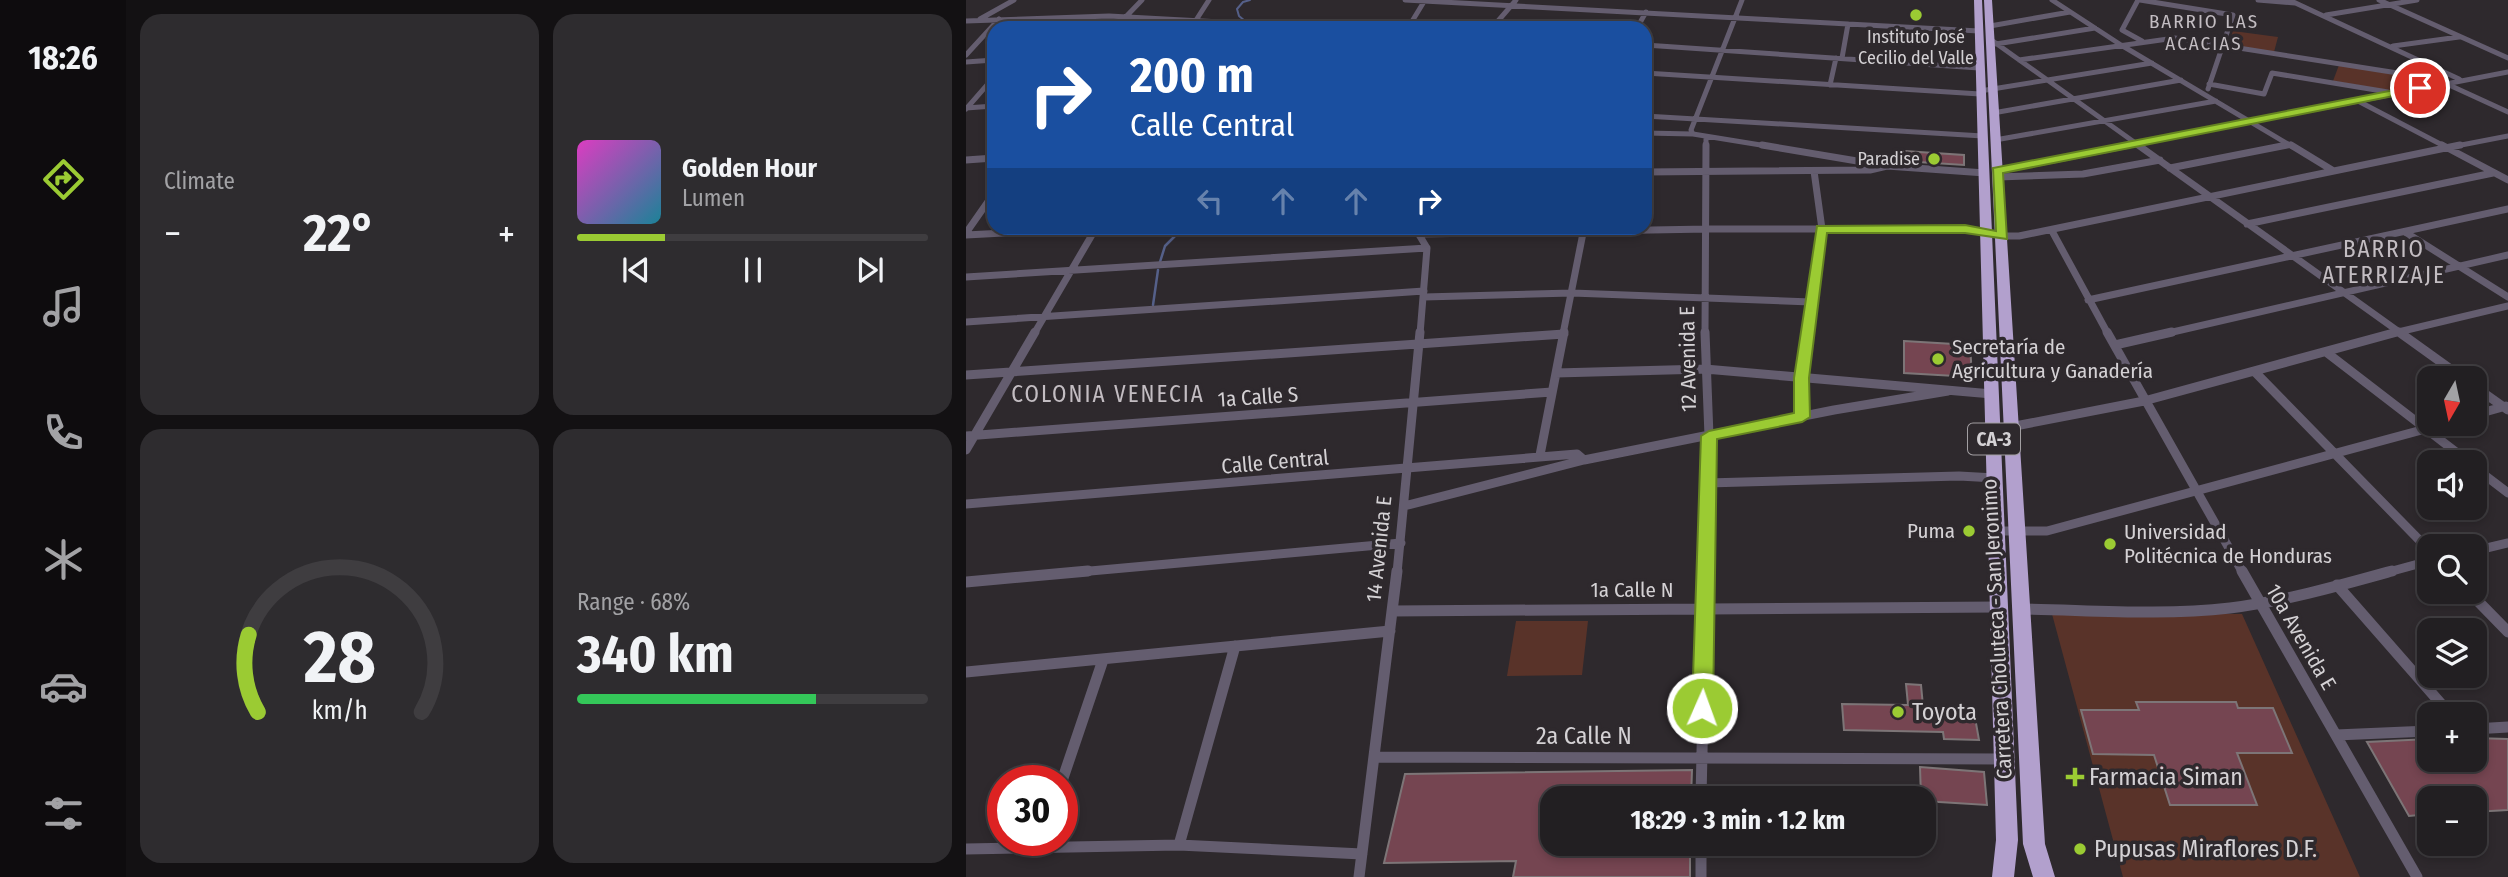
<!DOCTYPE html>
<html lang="en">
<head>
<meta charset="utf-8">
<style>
	body { margin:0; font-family:"Fira Sans Condensed",sans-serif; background:#2e2c2f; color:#f1f3f6; height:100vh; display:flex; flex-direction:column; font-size:26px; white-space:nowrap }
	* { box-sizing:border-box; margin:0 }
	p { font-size:23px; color:#a2a2a5 }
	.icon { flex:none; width:38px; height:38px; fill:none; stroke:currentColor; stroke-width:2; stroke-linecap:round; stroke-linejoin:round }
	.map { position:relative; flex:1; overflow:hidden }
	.drawer { display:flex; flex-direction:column; gap:14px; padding:14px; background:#131113; width:840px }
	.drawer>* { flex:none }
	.hud { position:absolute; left:21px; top:21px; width:665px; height:214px; border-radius:21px; box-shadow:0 4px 10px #0003,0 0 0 2px #3f3d40; background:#1a4fa0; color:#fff; overflow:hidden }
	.needle { width:46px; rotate:189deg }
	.fabs { position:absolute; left:1451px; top:366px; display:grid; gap:14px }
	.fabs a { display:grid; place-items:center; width:70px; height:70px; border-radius:14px; background:#221f22; box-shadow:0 4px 10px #0003,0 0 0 2px #3f3d40; font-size:35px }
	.speed { position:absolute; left:21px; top:765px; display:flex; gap:14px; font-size:35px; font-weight:700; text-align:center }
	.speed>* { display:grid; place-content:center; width:91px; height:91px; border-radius:50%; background:#221f22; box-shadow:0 4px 10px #0003,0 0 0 2px #3f3d40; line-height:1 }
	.speed .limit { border:10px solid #d22; background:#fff; color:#111 }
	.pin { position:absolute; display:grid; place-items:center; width:60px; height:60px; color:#fff; margin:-30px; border:4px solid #fff; border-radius:50%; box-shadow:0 2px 7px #0007 }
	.me { position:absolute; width:77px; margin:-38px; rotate:2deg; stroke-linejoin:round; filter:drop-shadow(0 0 5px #0008) }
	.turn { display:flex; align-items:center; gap:24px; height:147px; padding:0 28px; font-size:32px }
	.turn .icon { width:91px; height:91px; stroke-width:2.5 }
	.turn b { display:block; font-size:49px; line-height:60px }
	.lanes { display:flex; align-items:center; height:66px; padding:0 28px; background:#0003; justify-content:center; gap:35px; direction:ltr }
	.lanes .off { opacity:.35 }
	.big { font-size:52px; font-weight:700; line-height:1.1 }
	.drawer .tile { flex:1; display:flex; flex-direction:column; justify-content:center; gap:10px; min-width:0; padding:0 24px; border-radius:21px; background:#2e2c2f }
	.drawer .dial { align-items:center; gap:0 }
	.dial svg { height:182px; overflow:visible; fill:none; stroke:#3f3d40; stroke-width:7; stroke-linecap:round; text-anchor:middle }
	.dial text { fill:#f1f3f6; stroke:none }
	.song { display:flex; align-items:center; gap:21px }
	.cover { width:84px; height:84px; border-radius:10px; background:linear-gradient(135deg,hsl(310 70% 55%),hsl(190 70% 35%)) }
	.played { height:7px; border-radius:4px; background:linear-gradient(90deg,#9bcb33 25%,#3f3d40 25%) }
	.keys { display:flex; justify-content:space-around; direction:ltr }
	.heat { display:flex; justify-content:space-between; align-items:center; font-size:38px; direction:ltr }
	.charge { height:10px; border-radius:5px; background:linear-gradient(90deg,#34c759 68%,#3f3d40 0) }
	.drawer .tiles { flex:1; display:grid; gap:14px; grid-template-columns:repeat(2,1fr) }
	.trip { position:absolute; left:574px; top:786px; width:396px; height:70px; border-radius:21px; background:#221f22; box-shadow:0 4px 10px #0003,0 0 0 2px #3f3d40; font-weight:700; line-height:70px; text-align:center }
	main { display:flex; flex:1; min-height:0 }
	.menu { display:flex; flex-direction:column; width:126px; justify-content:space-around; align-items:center; background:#0e0c0e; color:#a2a2a5 }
	.menu .icon { width:49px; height:49px }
	.menu .current { color:#9bcb33 }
	.menu b { font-size:32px; color:#f1f3f6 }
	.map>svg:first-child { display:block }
	.green { fill:#593329; fill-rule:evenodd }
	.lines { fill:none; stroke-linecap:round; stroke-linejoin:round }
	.stream-far1 { stroke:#556089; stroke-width:2 }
	.stream { stroke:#556089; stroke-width:2.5 }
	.building { fill:#754551; stroke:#7d7577; stroke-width:2 }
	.street-far3 { stroke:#645d6f; stroke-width:5 }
	.street-far2 { stroke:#645d6f; stroke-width:7 }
	.street-far1 { stroke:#645d6f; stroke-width:9 }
	.street { stroke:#645d6f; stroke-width:11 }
	.highway { fill:#b2a0cd; fill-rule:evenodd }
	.route { fill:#9bcb33; stroke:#658421; stroke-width:2 }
	.poi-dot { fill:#9bcb33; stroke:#2e292d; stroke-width:2.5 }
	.labels { text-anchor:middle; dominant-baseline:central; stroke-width:7; stroke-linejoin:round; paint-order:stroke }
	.far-poi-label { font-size:18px; fill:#d4d1d4; stroke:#2e292d }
	.far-neighbourhood-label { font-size:19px; letter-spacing:2px; fill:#c3bdc2; stroke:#2e292d }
	.shield { fill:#2e292d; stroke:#a29fa2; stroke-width:2 }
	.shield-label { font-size:19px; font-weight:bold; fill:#d4d1d4 }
	.poi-label { font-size:21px; fill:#d4d1d4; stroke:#2e292d; text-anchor:start }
	.street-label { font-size:21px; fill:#d4d1d4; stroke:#2e292d }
	.neighbourhood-label { font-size:23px; letter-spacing:2px; fill:#c3bdc2; stroke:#2e292d }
	.near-poi-label { font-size:24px; fill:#d4d1d4; stroke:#2e292d; text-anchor:start }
	.near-street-label { font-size:24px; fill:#d4d1d4; stroke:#2e292d }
</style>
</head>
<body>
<main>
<nav class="menu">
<b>18:26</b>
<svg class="icon current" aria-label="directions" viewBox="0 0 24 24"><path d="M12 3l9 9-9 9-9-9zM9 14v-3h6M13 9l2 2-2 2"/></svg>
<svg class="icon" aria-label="music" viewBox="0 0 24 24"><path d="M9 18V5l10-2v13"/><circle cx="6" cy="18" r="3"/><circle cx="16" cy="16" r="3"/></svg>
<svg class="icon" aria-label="phone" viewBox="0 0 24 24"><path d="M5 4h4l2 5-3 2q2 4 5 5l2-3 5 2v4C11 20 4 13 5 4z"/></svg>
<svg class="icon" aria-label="climate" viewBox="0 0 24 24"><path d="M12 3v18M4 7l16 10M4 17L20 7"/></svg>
<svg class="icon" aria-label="car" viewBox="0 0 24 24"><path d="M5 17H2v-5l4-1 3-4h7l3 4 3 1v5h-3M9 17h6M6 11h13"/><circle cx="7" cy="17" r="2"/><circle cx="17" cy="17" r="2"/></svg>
<svg class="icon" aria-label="filters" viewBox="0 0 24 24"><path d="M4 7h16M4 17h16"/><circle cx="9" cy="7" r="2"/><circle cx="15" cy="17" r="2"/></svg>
</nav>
<section class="drawer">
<div class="tiles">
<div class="tile"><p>Climate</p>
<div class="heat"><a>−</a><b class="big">22°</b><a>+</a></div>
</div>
<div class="tile">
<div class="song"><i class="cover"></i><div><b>Golden Hour</b><p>Lumen</p></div></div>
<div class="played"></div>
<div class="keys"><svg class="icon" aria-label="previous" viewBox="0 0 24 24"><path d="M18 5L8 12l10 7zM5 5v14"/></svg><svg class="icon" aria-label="pause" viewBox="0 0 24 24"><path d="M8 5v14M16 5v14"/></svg><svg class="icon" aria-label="next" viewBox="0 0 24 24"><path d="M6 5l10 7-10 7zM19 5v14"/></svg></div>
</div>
<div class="tile dial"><svg viewBox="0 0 100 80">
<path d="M14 69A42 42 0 1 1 86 69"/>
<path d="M14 69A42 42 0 0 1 10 35" stroke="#9bcb33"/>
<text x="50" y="56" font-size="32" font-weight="700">28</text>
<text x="50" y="72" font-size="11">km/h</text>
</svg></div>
<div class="tile"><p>Range · 68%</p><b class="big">340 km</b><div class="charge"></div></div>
</div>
</section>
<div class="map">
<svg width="1542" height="877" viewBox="0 0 1542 877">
	<rect width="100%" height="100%" fill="#2e292d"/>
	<path class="green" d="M1267,31L1312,37L1308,52L1262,45Z
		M1373,65L1468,81L1427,91L1367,81Z
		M1086,614H1276L1394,877H1157ZM1171,702H1270L1272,708H1307L1326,753H1271L1290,805H1205L1188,755L1128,754L1116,711L1173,710Z
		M550,621H622L616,675L541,676Z"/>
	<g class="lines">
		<path class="stream-far1" d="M279,21L273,16L271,9L277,2L284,0"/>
		<path class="stream" d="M194,262L199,246L210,235L212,228
			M187,305L192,270"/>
	</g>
	<path class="building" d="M938,151L998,155V165L937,161Z
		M938,341L1004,345L1006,377L938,373Z
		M940,684L955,685L957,706H967V711L1008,712L1013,740L978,739L977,732L878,730L876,704L942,705Z
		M1170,702H1270L1272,708H1307L1326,753H1271L1291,805H1204L1188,755L1127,754L1115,710H1173Z
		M1508,738L1542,739V810L1508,812V798H1463V814L1443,816L1401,742L1463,739V760H1508Z
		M954,767L1018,772L1021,805L957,801L955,798Z
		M726,770L725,798H586V844H724V877H547L550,861L418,863L439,774Z"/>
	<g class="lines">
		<path class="street-far3" d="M439,0L1013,31
			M776,0L725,130L727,134L807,147
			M1086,0L1155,45L1327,147
			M1172,0L1156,30L1176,41
			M1174,0L1267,15L1242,89
			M1292,0L1329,3
			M1323,0L1493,79
			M1413,0L1542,58
			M1360,15L1451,0
			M14,19L48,0
			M0,21L143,16L364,28
			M1024,26L1104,12
			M149,28L176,0
			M225,28L243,0
			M442,28L459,0
			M526,28L550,0
			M671,28L680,12
			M1024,39L1175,147
			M1030,44L1129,28
			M679,45L1013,68
			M1427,46L1493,37
			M0,55L33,19
			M876,58L882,24
			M1053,60L1209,38L1470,79L1542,112
			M0,62L28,60
			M679,73L1014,94
			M1243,84L1298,94L1306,73L1422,92
			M864,85L870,58
			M1014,91L1186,63
			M1392,101L1480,147
			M0,108L28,106
			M0,109L28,77
			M1027,113L1215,80
			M679,116L1017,136
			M679,133L727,134
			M1029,140L1250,101
			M740,147V137
			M1154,147L1542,72
			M1312,147L1323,145
			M1485,147L1542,136"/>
		<path class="street-far2" d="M796,145L921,166
			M1172,145L1436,334
			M1325,145L1366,170
			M1476,145L1542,180
			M0,160L28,158
			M1204,168L1321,145
			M1031,171L1163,145
			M679,172L904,170L921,166L1019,173
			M1032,177L1117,174L1194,160
			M1281,224L1527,173
			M449,228L461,248L454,334
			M1086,231L1142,334
			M1439,232L1542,297
			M0,233L28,193
			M455,234L742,229H999L1036,236H1053L1494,145
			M0,235L128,228
			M0,277L461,248
			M458,297L606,293L845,302
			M1122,300L1542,209
			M0,322L458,291
			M68,334L130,228
			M597,334L618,228
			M739,334L740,145
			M841,334L856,229L848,171
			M1198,334L1542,255
			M1424,334L1542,306"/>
		<path class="street-far1" d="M739,332L743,436L740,573
			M1141,332L1277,573
			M1433,332L1497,378
			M1149,345L1206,332
			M1360,352L1503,462
			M1288,371L1463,550
			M590,373L739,369L1026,394
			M0,375L598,334
			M1508,386L1542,410
			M1508,415L1540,406
			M836,417L835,378L841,332
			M1044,427L1178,401L1431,332
			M0,436L586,392
			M0,450L69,332
			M574,455L598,332
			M1508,467L1542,493
			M741,483L993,476L1029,478
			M0,504L611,454L618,460
			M438,506L618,460L868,410L982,391
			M1031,531H1081L1478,424
			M1508,551L1542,543
			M102,573L435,543
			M431,573L454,332
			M1419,573L1463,561"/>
		<path class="street" d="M1276,571L1451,877
			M0,582L122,571
			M1371,585L1484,714
			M1503,592L1542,632
			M1055,609C1124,610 1195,616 1264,608C1319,601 1372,586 1426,571
			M426,611L1032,607
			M0,672L424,631
			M1508,729L1542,727
			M1370,735L1463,731
			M408,757L1038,759
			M96,781L137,660
			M735,798L740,571
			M735,844V877
			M213,845L269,646
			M0,849L213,845L396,854
			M393,877L431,571"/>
		<path class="highway" d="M1008,0H1016L1052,840L1048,877H1026L1030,840Z
			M1018,0H1026L1079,844L1089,877H1067L1057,844Z"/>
	</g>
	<path class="route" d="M1454,85L1458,86V90L1037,173L1041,239L999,233H861L843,378L844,417L836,422L751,439L747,708L744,714L736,717L729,714L726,708L735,436L743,431L828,413V378L851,226L999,225L1030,231L1027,168Z"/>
	<g class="poi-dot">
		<circle cx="950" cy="15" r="7"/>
		<circle cx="968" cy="159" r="7"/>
		<circle cx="972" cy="359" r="7"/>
		<circle cx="1003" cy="531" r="7"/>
		<circle cx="1144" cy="544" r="7"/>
		<circle cx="932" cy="712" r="7"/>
		<path d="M1105.5 766.5h7v7h7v7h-7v7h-7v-7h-7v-7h7z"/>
		<circle cx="1114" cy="849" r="7"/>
	</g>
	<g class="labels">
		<g class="far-poi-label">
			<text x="950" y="37">Instituto José<tspan x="950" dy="21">Cecilio del Valle</tspan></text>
			<text x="954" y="159" text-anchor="end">Paradise</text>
		</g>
		<g class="far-neighbourhood-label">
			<text x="1238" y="21">BARRIO LAS<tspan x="1238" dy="22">ACACIAS</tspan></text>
		</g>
		<rect class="shield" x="1002" y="423.5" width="52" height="31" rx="5"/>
		<g class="shield-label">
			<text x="1028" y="439">CA-3</text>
		</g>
		<g class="poi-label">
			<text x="986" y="347">Secretaría de<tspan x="986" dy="24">Agricultura y Ganadería</tspan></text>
			<text x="989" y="531" text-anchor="end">Puma</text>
			<text x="1158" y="532">Universidad<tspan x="1158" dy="24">Politécnica de Honduras</tspan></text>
		</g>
		<g class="street-label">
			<text transform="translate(722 359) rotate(-91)">12 Avenida E</text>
			<text transform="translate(292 397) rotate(-4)">1a Calle S</text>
			<text transform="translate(309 462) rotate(-5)">Calle Central</text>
			<text transform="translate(413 549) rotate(-84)">14 Avenida E</text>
			<text x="666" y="590">1a Calle N</text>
			<text transform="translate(1031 629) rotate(-93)">Carretera Choluteca - San Jeronimo</text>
			<text transform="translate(1335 637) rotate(60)">10a Avenida E</text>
		</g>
		<g class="neighbourhood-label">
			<text x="1418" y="249">BARRIO<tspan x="1418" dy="26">ATERRIZAJE</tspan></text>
			<text x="142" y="394">COLONIA VENECIA</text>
		</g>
		<g class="near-poi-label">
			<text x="946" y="712">Toyota</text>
			<text x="1123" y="777">Farmacia Siman</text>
			<text x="1128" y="849">Pupusas Miraflores D.F.</text>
		</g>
		<g class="near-street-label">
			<text x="618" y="736">2a Calle N</text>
		</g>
	</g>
</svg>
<div class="fabs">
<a><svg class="needle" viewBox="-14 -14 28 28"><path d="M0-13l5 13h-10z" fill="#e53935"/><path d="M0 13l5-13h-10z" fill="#a2a2a5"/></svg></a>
<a><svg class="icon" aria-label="sound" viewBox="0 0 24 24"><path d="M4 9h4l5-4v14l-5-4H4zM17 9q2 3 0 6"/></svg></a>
<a><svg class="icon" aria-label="search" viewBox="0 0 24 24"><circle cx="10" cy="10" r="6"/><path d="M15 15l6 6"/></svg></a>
<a><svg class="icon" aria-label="layers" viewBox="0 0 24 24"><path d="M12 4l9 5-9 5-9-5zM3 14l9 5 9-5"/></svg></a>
<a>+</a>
<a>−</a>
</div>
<div class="speed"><div class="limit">30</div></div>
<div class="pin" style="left:1454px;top:88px;background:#d93025"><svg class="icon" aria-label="arrive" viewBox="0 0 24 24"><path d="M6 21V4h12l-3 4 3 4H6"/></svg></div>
<svg class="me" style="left:736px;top:708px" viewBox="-20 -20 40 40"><circle r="17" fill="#9bcb33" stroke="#fff" stroke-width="3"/><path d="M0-11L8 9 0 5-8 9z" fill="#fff"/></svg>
<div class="trip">18:29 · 3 min · 1.2 km</div>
<div class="hud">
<div class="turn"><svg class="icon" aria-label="right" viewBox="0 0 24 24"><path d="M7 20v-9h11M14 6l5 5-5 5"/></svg><div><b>200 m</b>Calle Central</div></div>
<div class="lanes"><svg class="icon off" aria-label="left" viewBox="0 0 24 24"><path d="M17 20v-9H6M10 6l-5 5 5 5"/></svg><svg class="icon off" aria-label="ahead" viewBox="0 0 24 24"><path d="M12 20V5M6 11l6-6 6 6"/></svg><svg class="icon off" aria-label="ahead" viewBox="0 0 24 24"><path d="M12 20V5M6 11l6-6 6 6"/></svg><svg class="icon" aria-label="right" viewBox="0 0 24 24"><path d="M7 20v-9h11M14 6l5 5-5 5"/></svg></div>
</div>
</div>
</main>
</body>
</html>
